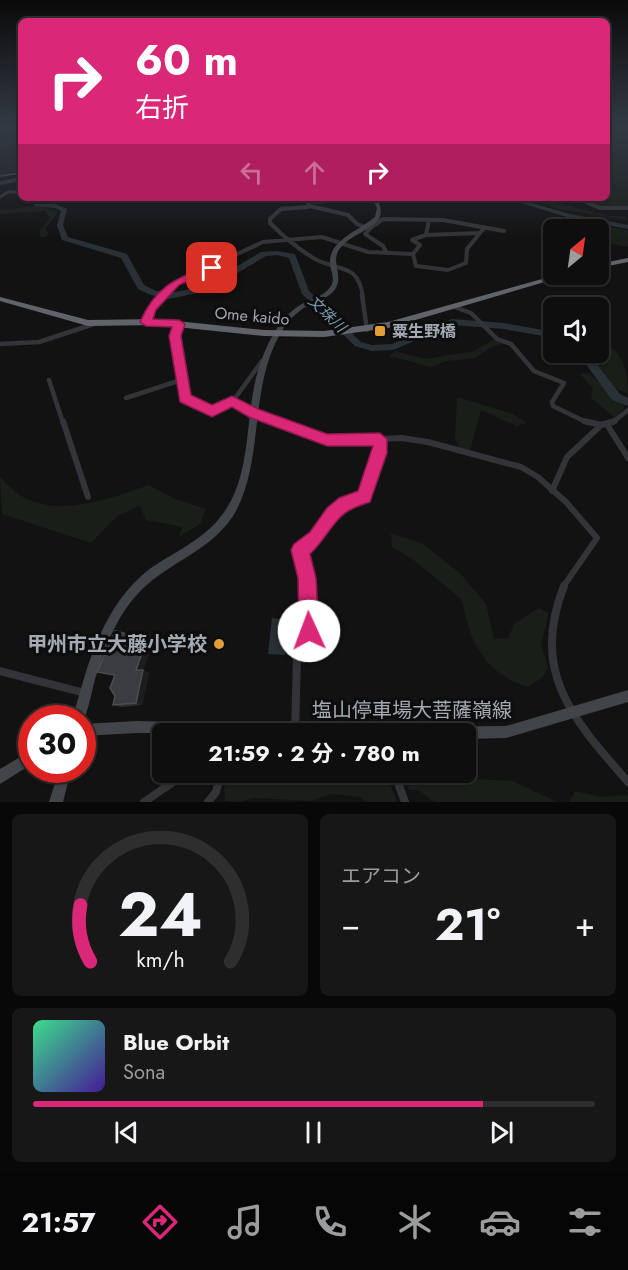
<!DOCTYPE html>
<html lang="ja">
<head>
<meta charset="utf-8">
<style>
	body { margin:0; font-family:Jost,"Noto Sans JP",sans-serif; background:#171717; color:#f1f3f6; height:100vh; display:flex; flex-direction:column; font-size:22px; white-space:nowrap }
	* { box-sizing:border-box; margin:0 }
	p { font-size:20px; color:#9b9c9e }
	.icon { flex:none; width:33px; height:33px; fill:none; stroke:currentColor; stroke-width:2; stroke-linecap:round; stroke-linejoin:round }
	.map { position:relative; height:802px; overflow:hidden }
	.drawer { display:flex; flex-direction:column; gap:12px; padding:12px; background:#080808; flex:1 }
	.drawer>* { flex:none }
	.guide { position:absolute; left:18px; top:18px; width:592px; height:183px; border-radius:9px; box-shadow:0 2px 4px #0004,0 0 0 2px #2e2e2e; background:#db2777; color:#fff; overflow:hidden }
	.needle { width:39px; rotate:29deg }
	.buttons { position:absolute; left:543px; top:219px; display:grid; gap:12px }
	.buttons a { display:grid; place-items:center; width:66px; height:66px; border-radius:9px; background:#0e0e0e; box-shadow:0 2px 4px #0004,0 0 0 2px #2e2e2e; font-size:30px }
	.speed { position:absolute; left:18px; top:705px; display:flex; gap:12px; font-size:30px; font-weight:700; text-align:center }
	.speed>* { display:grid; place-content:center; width:78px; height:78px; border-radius:50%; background:#0e0e0e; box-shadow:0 2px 4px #0004,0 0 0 2px #2e2e2e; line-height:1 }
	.speed .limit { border:9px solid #d22; background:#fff; color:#111 }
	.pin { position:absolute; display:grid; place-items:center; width:51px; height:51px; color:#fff; margin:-26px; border-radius:12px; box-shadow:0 3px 9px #0006 }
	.me { position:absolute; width:66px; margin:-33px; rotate:358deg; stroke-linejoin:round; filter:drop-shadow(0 0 4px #0008) }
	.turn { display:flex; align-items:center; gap:21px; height:126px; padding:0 18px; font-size:27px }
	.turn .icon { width:78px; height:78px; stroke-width:2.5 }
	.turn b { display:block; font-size:42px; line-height:51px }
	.lanes { display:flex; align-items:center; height:57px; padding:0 18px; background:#0003; justify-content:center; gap:30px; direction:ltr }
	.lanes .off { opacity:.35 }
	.big { font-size:45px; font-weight:700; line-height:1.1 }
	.drawer .widget { flex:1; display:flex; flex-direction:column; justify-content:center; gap:9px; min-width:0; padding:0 21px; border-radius:9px; background:#171717 }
	.drawer .dial { align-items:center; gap:0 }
	.dial svg { height:156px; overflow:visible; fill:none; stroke:#2e2e2e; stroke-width:7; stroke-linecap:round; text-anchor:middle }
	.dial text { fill:#f1f3f6; stroke:none }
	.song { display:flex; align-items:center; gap:18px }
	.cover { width:72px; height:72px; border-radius:9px; background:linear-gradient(135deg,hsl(150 70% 55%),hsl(260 70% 35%)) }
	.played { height:6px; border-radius:3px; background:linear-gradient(90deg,#db2777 80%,#2e2e2e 80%) }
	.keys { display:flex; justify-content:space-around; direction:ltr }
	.heat { display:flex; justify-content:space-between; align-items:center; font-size:33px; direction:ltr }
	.drawer .tiles { flex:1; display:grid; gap:12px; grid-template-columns:1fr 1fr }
	.widget:last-child { grid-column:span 2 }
	.trip { position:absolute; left:152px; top:723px; width:324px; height:60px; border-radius:9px; background:#0e0e0e; box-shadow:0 2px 4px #0004,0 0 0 2px #2e2e2e; font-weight:700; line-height:60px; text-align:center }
	.menu { display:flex; height:96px; justify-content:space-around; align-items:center; background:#060606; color:#9b9c9e }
	.menu .icon { width:42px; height:42px }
	.menu .selected { color:#db2777 }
	.menu b { font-size:27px; color:#f1f3f6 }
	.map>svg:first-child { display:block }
	.green { fill:#191e19 }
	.water { fill:#293136 }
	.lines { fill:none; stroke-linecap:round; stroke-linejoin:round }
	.river { fill:#293136; fill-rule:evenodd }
	.street-far4 { stroke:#333438; stroke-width:3 }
	.street-far3 { stroke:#333438; stroke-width:4 }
	.street-far2 { stroke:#333438; stroke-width:4.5 }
	.street-far1 { stroke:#333438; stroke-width:6 }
	.street { stroke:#333438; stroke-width:8 }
	.secondary { fill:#414448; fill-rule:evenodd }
	.highway { fill:#606369; fill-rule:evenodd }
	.wall { fill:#2e2e31 }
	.shaded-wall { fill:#1d1d1f }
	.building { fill:#3b3c3f; stroke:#4b4d51; stroke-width:1.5 }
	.route { fill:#db2777; stroke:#8e194d; stroke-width:1.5 }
	.poi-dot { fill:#e59d38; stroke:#0d0d0e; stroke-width:2 }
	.labels { text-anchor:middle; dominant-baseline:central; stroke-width:6; stroke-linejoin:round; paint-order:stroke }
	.far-water-label { font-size:15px; font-style:italic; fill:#7d9aac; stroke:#0d0d0e }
	.street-label { font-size:16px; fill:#a4aab3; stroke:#0d0d0e }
	.poi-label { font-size:16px; font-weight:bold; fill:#a4aab3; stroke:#0d0d0e; text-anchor:start }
	.near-poi-label { font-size:20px; font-weight:bold; fill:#a4aab3; stroke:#0d0d0e; text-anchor:end }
	.near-street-label { font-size:20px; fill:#a4aab3; stroke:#0d0d0e }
</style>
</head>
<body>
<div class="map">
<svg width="628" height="802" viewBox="0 0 628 802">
	<rect width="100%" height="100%" fill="#121213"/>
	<path class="green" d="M608,127H628V207H600L583,198H608Z
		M21,136V171L0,174V142Z
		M527,198H538L609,216H625L628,220L558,209Z
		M36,206L57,211L55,217L45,228L48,233L46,237H41L39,232L49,219L46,211L0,214V210Z
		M576,222L628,230V247L599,242L598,230L581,229L575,226Z
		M599,338C623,354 628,365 628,394L613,387L586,353L598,352Z
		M493,340L504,343L490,348L475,358L447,361L431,367L389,356L395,351L426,359L474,351Z
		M589,373L625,406L616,419L591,398L593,388L580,374Z
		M457,397L513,414L527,423L517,426L481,410L470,451L460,448L455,439Z
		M0,476C36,526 101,502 149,485L175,499L206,509L200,524L179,537L182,527L146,520L140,506L117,516L91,543L2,514Z
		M391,533L423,544L460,573L486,604L494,639L508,638L514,624L539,608L549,613L541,645L548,667L543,677L528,687C484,673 470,643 462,600L415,561L392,547Z
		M311,772L319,775L386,773L397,802H366L360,797L332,794L310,801L253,798L240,802L225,801L224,785L227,773Z
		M465,772L476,779L513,781L557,802H434L419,790H409L404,773Z
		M575,791L601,797L625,795L628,796V802H569Z"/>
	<path class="water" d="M272,618L288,620L285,655L268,654Z"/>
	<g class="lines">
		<path class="river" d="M21,177V181L0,185V181Z
			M257,198L319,200L353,198L350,200L319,204L260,200Z
			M504,198H514L570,214L628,225V229L567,217Z
			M34,204H56L67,209L63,225L68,237L127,254L144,285L156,291L169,293L202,287L261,252L277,251L295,254L309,291L361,342L372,345L392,344L452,319L504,323L554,332V338L504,329L453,325L393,350L372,351L355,346L302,294L289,258L277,255L266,256L207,291L169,299L151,295L138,289L121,258L62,240L57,225L61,211L55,208L34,206Z
			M577,352H587L620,394L628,398V406L612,400Z"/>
		<path class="street-far4" d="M0,197L8,192H21
			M576,198L583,201
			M309,201V198"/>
		<path class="street-far3" d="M309,199L308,207L281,209L270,219V223C284,237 298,249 315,259C339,272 358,262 363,297
			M579,199L600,208H628
			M310,206L348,215L357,224L369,229L383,219L443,220L504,231
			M429,220L426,235L412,240L420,245L413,254L416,266L448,270L466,263L467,249L484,228
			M370,229L365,234L383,246L387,253
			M426,235L480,233
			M162,297L175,283L263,242L322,237L368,252L413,254"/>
		<path class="street-far2" d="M362,295L367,330
			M455,307L471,313L497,339L511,344L534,371L564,383L552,402L553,406L588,423
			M145,322L151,309L164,295
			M179,324L175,336L183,396L212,412L233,401L262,361L266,360
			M0,344L39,342L94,324
			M49,380L63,423
			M126,398L181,380
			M233,401L275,423
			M612,423L628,410"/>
		<path class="street-far1" d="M63,421L88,497
			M271,421L335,441L402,438L428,442L521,467L538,477L566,502L597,538L563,587
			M584,421L601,425L615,421
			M608,426L628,458
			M552,491L567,457L599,427
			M307,587L300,550C328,529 328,508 364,497L380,452V439"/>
		<path class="street" d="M564,586C530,673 573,719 628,782
			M0,671L85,693
			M295,734L297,656L309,631L307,586
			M394,772L405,802
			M144,802L179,778L194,772
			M208,802L216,792L221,772"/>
		<path class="secondary" d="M21,172V174L0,177V175Z
			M372,198H376C378,201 379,203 380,206C381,209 381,216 379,219C373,228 351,236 342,246C327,261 347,276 333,292C327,298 317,301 309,305C301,309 294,315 288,322C247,377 266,451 237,509C215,552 164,562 135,597C114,621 103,653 94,683C91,696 88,710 83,722L82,718H73C76,704 81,689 85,675C98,634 116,594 151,568C179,549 210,537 228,506C250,471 246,418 256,378C263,352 276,320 300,305C310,299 324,297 331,286C336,278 329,269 330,260C331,240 361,229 375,217L377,208Z
			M628,690V702L506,738L465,739V734L137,733L82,736V724L137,721L381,727L506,726Z
			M32,750V764L0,784V769Z
			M59,770H71L63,802H49Z"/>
		<path class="highway" d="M628,258V262L598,268V264Z
			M560,274H572L388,328L324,337L264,336L157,325L88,326L0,301V297L88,320L157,319L264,330L324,331L388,322Z"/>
	</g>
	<path class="wall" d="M147,639L153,642L143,670L149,673L142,705L121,707L113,705L115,696V676L97,672Z"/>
	<path class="shaded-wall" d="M147,639L153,642L143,670L149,673L142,705L136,703V670Z"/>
	<path class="building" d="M115,631L147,639L136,670H143L136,703L113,705L115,696L110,688L115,675L97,672Z"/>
	<linearGradient id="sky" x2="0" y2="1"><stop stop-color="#0a0a0a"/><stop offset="0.53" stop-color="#333944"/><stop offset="1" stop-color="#333944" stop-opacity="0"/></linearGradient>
	<rect width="628" height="239" fill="url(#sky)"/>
	<path class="route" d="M208,265L217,268L179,285L156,310L153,319L179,320L185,324L181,336L191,395L212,405L232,396L258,409L327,434L380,433L387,439V453L370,502C364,504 357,506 352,509C334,517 325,541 310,554L316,578L319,631L316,638L309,640L302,638L299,631L298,578L291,550L294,544L310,532L327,508L339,498L358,491L373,446H327L249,417L232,407L212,417L180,402L169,336L172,327L146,326L140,322C155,287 175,279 208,265Z"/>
	<g class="poi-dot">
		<rect x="374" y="325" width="12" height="12" rx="3"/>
		<circle cx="219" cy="644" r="6"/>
	</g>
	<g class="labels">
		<g class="far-water-label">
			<text transform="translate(327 314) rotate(44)">文珠川</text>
		</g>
		<g class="street-label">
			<text transform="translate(252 316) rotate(5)">Ome kaido</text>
		</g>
		<g class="poi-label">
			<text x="392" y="331">粟生野橋</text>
		</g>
		<g class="near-poi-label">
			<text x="207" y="644">甲州市立大藤小学校</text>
		</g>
		<g class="near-street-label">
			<text x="412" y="710">塩山停車場大菩薩嶺線</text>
		</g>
	</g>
</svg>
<div class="buttons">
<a><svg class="needle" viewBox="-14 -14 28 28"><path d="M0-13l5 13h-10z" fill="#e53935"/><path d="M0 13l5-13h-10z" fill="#9b9c9e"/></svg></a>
<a><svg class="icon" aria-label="sound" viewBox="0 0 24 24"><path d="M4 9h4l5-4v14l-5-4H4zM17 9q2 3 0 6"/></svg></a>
</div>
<div class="speed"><div class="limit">30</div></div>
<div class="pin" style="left:212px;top:268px;background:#d93025"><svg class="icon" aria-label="arrive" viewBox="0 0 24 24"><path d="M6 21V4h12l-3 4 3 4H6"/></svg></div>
<svg class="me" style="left:309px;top:631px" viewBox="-20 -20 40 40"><circle r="19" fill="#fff"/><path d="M0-13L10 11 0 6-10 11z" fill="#db2777"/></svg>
<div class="trip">21:59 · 2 分 · 780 m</div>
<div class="guide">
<div class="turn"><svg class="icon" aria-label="right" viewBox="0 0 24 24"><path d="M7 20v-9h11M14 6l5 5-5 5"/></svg><div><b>60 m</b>右折</div></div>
<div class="lanes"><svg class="icon off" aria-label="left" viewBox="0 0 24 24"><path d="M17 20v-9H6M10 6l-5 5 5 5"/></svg><svg class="icon off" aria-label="ahead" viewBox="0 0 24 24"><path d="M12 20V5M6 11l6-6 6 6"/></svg><svg class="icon" aria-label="right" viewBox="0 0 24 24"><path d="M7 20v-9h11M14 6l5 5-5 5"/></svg></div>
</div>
</div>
<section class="drawer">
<div class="tiles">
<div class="widget dial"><svg viewBox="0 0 100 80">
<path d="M14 69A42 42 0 1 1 86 69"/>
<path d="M14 69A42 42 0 0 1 9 40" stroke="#db2777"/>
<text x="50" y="56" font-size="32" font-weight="700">24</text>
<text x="50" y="72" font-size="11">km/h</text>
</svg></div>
<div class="widget"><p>エアコン</p>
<div class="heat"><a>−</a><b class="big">21°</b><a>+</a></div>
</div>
<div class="widget">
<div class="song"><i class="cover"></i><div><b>Blue Orbit</b><p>Sona</p></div></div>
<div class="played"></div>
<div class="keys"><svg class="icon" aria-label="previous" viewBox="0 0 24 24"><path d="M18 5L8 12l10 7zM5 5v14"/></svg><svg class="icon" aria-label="pause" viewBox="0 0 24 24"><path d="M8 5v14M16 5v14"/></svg><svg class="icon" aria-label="next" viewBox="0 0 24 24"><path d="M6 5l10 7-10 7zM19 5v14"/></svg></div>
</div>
</div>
</section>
<nav class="menu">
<b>21:57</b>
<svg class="icon selected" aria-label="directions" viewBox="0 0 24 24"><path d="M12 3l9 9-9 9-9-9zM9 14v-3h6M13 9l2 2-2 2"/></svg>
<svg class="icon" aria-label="music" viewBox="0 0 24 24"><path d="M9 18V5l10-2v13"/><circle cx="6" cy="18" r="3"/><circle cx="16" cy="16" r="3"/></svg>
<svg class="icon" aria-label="phone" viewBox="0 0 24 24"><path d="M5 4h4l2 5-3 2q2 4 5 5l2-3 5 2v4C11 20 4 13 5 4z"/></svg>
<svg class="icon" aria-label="climate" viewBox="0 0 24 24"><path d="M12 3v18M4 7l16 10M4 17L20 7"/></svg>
<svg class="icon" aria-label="car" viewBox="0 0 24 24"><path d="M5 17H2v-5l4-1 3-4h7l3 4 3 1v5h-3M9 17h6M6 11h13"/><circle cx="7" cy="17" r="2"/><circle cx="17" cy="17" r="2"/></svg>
<svg class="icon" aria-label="filters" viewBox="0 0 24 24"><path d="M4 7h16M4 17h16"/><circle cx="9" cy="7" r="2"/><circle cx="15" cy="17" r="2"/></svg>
</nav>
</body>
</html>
